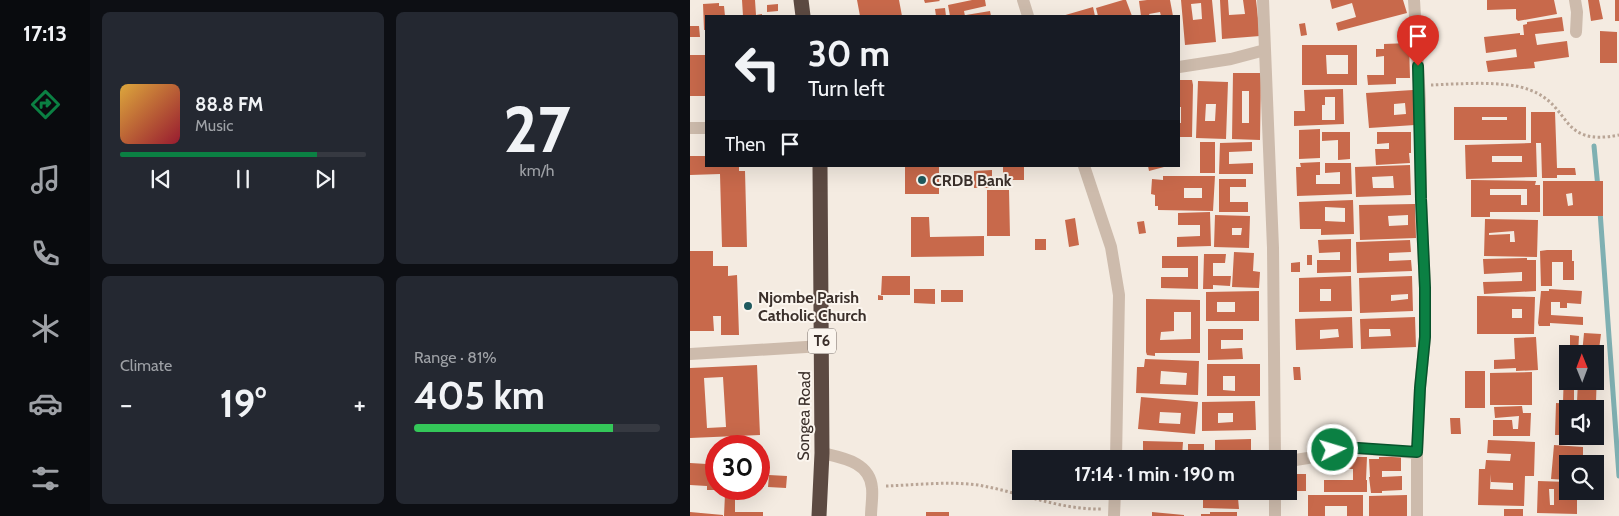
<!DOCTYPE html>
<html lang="en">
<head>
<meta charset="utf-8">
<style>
	body { margin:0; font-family:Cabin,sans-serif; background:#242831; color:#f1f3f6; height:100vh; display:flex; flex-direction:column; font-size:19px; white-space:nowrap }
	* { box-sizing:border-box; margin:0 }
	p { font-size:16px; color:#9ea1a6 }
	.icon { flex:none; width:28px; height:28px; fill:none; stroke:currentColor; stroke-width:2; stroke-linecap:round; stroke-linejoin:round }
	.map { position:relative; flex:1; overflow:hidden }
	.details { display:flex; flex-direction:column; gap:12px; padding:12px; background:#0d0f14; width:600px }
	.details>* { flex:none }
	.top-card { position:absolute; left:15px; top:15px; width:475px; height:152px; border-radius:0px; box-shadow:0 5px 20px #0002; background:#171b24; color:#f1f3f6; overflow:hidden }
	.needle { width:32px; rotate:359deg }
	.tools { position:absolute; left:869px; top:345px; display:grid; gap:10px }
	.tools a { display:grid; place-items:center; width:45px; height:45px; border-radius:0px; background:#171b24; box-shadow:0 5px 20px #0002; font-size:25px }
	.speed { position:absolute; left:15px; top:435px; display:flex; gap:10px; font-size:25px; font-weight:700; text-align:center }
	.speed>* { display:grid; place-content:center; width:65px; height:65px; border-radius:50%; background:#171b24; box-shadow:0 5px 20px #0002; line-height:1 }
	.speed .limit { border:8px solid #d22; background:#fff; color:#111 }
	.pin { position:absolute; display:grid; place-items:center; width:42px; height:42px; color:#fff; margin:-51px -21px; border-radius:50% 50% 50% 0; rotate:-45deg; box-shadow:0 0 5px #0007 }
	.pin .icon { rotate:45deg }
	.me { position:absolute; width:55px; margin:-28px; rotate:85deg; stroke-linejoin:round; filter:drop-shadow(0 0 4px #0008) }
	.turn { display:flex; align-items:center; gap:18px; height:105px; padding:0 20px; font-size:22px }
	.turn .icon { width:65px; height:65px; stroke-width:2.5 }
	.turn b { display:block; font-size:35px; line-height:42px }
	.then { display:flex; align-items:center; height:48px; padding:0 20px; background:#0003; gap:10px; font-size:19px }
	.big { font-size:38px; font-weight:800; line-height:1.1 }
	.details .card { flex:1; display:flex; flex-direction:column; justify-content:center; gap:8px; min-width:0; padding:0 18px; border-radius:8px; background:#242831 }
	.details .dial { align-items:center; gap:0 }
	.dial b { font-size:65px; line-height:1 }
	.song { display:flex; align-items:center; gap:15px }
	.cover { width:60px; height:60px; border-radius:8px; background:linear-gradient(135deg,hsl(40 70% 55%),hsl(350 70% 35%)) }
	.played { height:5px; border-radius:2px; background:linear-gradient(90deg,#0b8043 80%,#363941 80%) }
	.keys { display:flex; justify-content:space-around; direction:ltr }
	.heat { display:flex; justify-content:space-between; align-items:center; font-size:28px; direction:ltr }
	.charge { height:8px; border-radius:4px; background:linear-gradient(90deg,#34c759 81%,#363941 0) }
	.details .tiles { flex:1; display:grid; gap:12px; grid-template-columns:repeat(2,1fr) }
	.trip { position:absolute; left:322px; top:450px; width:285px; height:50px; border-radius:0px; background:#171b24; box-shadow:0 5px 20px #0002; font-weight:800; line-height:50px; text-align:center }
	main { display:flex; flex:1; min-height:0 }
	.tab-bar { display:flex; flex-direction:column; width:90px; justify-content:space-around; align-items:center; background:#090b0e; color:#9ea1a6 }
	.tab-bar .icon { width:35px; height:35px }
	.tab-bar .selected { color:#0b8043 }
	.tab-bar b { font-size:22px; color:#f1f3f6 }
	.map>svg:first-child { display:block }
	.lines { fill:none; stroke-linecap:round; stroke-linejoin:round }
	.stream { stroke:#7fb0b2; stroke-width:5 }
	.building { fill:#c8694b; fill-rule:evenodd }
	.path { stroke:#b9a596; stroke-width:3; stroke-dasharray:2.5 2.5; stroke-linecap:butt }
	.minor { stroke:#cdbbac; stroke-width:12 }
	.highway { stroke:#5c4a42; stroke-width:15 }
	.route-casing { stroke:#07532c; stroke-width:12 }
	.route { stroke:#0b8043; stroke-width:9 }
	.poi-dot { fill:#1f5a5e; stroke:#fbf5ee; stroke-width:2 }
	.labels { text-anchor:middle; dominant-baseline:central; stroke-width:4; stroke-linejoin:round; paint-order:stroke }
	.shield { fill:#fbf5ee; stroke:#756b66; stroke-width:1 }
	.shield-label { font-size:15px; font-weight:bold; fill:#3b302b }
	.poi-label { font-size:16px; font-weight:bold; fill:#3b302b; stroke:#fbf5ee; text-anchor:start }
	.street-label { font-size:16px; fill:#3b302b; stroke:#fbf5ee }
</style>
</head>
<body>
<main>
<nav class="tab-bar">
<b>17:13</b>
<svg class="icon selected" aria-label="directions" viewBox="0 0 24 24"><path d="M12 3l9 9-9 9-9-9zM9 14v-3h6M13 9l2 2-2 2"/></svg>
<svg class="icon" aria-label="music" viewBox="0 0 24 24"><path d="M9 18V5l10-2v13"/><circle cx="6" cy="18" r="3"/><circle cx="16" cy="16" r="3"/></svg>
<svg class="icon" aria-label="phone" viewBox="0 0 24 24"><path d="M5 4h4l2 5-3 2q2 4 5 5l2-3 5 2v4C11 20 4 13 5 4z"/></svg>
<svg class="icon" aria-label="climate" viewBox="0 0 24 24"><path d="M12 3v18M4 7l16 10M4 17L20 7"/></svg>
<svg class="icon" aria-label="car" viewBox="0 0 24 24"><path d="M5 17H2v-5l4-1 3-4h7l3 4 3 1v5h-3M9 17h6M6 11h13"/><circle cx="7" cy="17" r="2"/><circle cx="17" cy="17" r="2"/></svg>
<svg class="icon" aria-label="filters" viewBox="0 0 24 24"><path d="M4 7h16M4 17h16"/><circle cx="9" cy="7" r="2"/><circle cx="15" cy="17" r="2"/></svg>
</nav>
<section class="details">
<div class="tiles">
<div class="card">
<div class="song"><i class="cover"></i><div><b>88.8 FM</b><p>Music</p></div></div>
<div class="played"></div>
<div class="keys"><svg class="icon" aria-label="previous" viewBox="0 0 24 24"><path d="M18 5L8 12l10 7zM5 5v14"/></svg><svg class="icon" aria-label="pause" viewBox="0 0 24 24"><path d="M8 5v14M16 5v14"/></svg><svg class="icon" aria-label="next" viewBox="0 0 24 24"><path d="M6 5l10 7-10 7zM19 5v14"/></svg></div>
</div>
<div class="card dial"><b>27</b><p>km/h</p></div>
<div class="card"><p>Climate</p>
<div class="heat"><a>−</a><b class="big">19°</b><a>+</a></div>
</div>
<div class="card"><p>Range · 81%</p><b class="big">405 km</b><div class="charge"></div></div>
</div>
</section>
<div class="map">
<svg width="929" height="516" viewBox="0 0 929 516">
	<rect width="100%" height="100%" fill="#f4ebe1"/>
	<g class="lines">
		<path class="stream" d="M904,146L908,188
			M910,211L929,476"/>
	</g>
	<path class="building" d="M52,0H65L66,15L72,14V16H53Z
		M167,0H209L212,16H170Z
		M234,0H249L250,1L235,3Z
		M282,0H295L296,6L274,11L275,16H260L258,5Z
		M433,0H436L442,16H408L406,8Z
		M457,0H480L483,16H471L470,12L459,14L460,16H451L449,1Z
		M491,0H522L526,42L495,45ZM511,3L512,19L503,20L501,4Z
		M530,0H538L539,15L555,14L553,0H566L570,36L532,39Z
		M640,0H713L717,13L648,31L646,23L666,17L662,3L642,9Z
		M797,0H864L867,14L828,21L826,19V9L797,10Z
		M898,0H909L913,19L901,21Z
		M925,0H929V21H925Z
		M29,3V6H34L35,16H16V30H14L13,4Z
		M88,4V11L77,12V5Z
		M403,7L405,16H372Z
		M255,8L256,16H246L245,9Z
		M300,11L301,16H276V15Z
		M872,17L874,31L845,34L847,45L877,41L879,57L844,62L845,68L798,72L796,61L827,57L826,49L796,53L794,37L830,33V35H834L833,25L837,24V22Z
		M615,23L617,35L611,36L609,24Z
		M0,26H9L10,37H0Z
		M910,31L927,32V63H910Z
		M719,43L720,78H706V84L678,85L677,75H694V56L686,57V49H694V44Z
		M612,45H667V85H612ZM636,55H658V74H637Z
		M0,55H16V96H0Z
		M543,73H571L570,140L542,139ZM552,91H559V123H552Z
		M490,80H502L503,85L502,137H489V123H491V107H489V85H490Z
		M508,81L538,82L536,139L506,138ZM516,104H526L525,121H515Z
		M653,89L654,124L604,126V111H615L614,90ZM635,97H645V120H632V105H635Z
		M723,90L725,125L679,128L676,93ZM715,103L716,114L704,115V104Z
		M764,107H836V140H764ZM792,117H817V120H792Z
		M841,112H865L867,168H885L886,175H867V178H852L851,143H846L847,177L776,179L775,145L841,143ZM802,156H832V162H802Z
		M630,129V158L609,159V130Z
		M632,132H660V159L648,160V140L632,141Z
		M687,132H721V153H719L720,163L686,165L685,149H699V143L687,144Z
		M510,142H525V173H510Z
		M562,142V151L539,152V164L563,163V174H529L530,143Z
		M0,156H16V166H49V171H55L57,247H32L30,174L0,175Z
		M630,162V175H626V184H650V172L635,173V163H661L662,194L607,196L606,167H611L610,163Z
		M720,165L721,195L666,197L665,167ZM703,176L704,188H683L682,177Z
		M215,166H249V194H215Z
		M313,166H334V180H313Z
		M458,166H474V167L459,171Z
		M302,170V188H284V171Z
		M473,176H525L523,211L468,210V206H465V195L461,194L462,179L473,180ZM494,188H512V198H494Z
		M529,179H556V187H540V202H558V212H529Z
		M781,180L846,181L845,185H850V212H800V217H781ZM800,189H837V205H831V195H800Z
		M853,181H913V216H853ZM882,193L883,205L878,206L876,194Z
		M297,190H319L320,236H297Z
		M663,200L664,234L631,235V229H610L609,202ZM635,207L655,208V222L635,221Z
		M725,204L726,238L670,240L669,205ZM718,215V225L699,226L698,216Z
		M520,212L521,246L487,247V237L510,236V225H488V213Z
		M525,215L560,216L559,248L524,247ZM542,228H552L551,235H542Z
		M221,217H239L240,237L294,236V256L221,257Z
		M385,218L389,245L379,247L375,220Z
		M795,219L848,220L847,257L794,256ZM824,231L825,242H820V234L799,235V233Z
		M454,221L456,233L449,234L447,222Z
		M345,239H356V250H345Z
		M661,239V272L627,273V260H650V252L629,253L628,240Z
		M720,240L721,252L699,253V261L721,260L722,271L667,273L666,242Z
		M857,250H882V261H884V280H873V262H862V286H851L850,251Z
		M0,251H23V266H38V276L47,275L49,335H31V316H23L24,331H0Z
		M544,252L564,253L563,271L570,272L569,288L542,287Z
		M514,254H536L535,263H523V276H541L540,286L523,285V289H513Z
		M617,255H622V265H617Z
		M472,256H508V289L471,288V277H498V268H472Z
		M837,258V260H846V291L794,294L793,282L832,281V272L794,274L793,259Z
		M610,262V272H601V263Z
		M192,276H220V295H191Z
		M661,276L662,311L609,312V278ZM630,289H641V301H630Z
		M722,276L723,311L670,313L669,278ZM718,294V299L701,301V295Z
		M224,289H245V304L224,303Z
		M859,289L892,291L891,304L877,303V308H870V302H861V315L893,317V325L860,323V326H849L848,323L851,291H859Z
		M251,290H273V302H251Z
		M569,291V321H516V292ZM527,302H545V312H527Z
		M188,295L193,296V300H188Z
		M787,296L845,297L844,334H787ZM822,309H832V318H822Z
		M456,299L510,300V353H465V356L457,355L456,352ZM484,312H501V339L470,340L471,332L484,331Z
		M662,317L663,348L606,350L605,319ZM648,329L649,337L630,339V330Z
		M725,317L726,347L671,349L670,319ZM679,329H700L701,336L679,337Z
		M518,329H553V340H531V349L552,348L553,359L518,360Z
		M894,333L911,334L907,365L905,364V354H892Z
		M880,335L889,336L888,354H880Z
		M846,337L848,370L826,371V368L804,369V360L825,359L824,338Z
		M455,359L509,361L508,395L446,393L447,367H454ZM471,371L497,373L496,385L470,384Z
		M517,364H570V396H517ZM533,376H545V391L533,390Z
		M67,365L70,435L0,438V368ZM33,377L36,427L17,428L14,378Z
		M603,367H610L611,380H604Z
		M775,371H795V408H775Z
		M842,372V405H800V373Z
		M874,372H878V381H884V402H873Z
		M905,372H907L906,402H887L888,381H905Z
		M451,397L508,402L505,434L448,429ZM470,412L491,413L490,424L469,423Z
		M565,401L566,430L512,431V402ZM528,413H543V422L528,423Z
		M866,403L883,404V409H878V435H865Z
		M832,406L833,413H841L840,436H803V420H822L823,429H828L829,416L805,418L804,407Z
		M760,418H770L771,434H761Z
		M561,439V451L539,452V459H525V440Z
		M798,440L845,442L844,476H835L834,506L788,505L789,469H795L796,460L820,461L821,454L797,453ZM801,474V482L823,483V490L800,489Z
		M453,441L493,442L492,456L471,455V459H453Z
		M498,444H514V459H498Z
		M864,445L893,447V459L879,458L878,480L861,479Z
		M17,456H26V490H17V486L0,485V463L17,464Z
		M634,457H677L676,480H677V492H634V480H663V469H634Z
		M689,457H711V471H692V477L712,476V490L692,491V493H681L679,477H680L679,459H689Z
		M603,474H616V491H603Z
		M79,475L97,476L96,488L78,487Z
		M69,477H74V487H69Z
		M848,481L878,482V491H887V514L847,513ZM859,489H864V505H860Z
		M513,491H524V498H548L549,509L513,508Z
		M45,493V512H73V516H34L35,494Z
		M618,495H673V516H657V506H635V516H618Z
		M717,495V516H679V496Z
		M814,509H833V516H814Z
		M0,512L33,515V516H0Z
		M236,512H259V516H236Z
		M462,512L494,515V516H462Z
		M520,512H547V516H511V514H520Z"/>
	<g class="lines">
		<path class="path" d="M741,85C769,84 815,80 840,90C883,106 868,147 929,135
			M196,486C226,485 258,481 288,485C329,492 370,510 412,509"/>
		<path class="minor" d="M333,0L338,16
			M573,0L583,248L585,459
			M724,0L730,100L731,199L735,288V337L730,388L727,453V516
			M885,0L887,12L886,32
			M489,67L541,59L575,50
			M0,128H16
			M394,166L421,247L429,295L426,459
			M0,354L132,346
			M132,453C153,458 180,462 182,488C183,497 181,507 181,516
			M599,461L618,458L653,447L727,453
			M424,516L425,491
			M585,516V491"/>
		<path class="highway" d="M111,0L113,16
			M129,516L132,453L130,166"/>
	</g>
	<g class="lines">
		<g class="route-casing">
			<path id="route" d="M643,450L653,447L727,452L730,388L735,337V288L731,199L728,66"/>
		</g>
		<use href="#route" class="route"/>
	</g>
	<g class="poi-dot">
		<circle cx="232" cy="180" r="5"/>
		<circle cx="58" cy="306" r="5"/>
	</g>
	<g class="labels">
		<rect class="shield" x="118" y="328.5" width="28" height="25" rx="4"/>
		<g class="shield-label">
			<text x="132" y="341">T6</text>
		</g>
		<g class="poi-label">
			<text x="242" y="180">CRDB Bank</text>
			<text x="68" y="297">Njombe Parish<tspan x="68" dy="18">Catholic Church</tspan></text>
		</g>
		<g class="street-label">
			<text transform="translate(114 416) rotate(-89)">Songea Road</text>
		</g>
	</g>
</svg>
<div class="tools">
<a><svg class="needle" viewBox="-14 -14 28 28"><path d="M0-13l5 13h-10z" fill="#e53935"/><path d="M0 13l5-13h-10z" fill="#9ea1a6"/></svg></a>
<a><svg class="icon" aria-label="sound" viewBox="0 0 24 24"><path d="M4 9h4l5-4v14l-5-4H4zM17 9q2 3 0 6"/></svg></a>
<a><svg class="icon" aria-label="search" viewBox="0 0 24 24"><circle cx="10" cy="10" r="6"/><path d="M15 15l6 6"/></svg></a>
</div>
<div class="speed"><div class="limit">30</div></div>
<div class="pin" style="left:728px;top:66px;background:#d93025"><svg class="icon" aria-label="arrive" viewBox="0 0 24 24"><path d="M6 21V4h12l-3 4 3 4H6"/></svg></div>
<svg class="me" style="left:643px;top:450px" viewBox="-20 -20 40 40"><circle r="17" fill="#0b8043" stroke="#fff" stroke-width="3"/><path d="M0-11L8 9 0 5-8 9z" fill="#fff"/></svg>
<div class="trip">17:14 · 1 min · 190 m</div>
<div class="top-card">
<div class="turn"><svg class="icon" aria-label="left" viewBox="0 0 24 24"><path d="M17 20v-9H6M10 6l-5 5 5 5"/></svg><div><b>30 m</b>Turn left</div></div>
<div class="then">Then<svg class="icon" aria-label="arrive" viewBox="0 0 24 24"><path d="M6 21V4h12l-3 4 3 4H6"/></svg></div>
</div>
</div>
</main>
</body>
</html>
